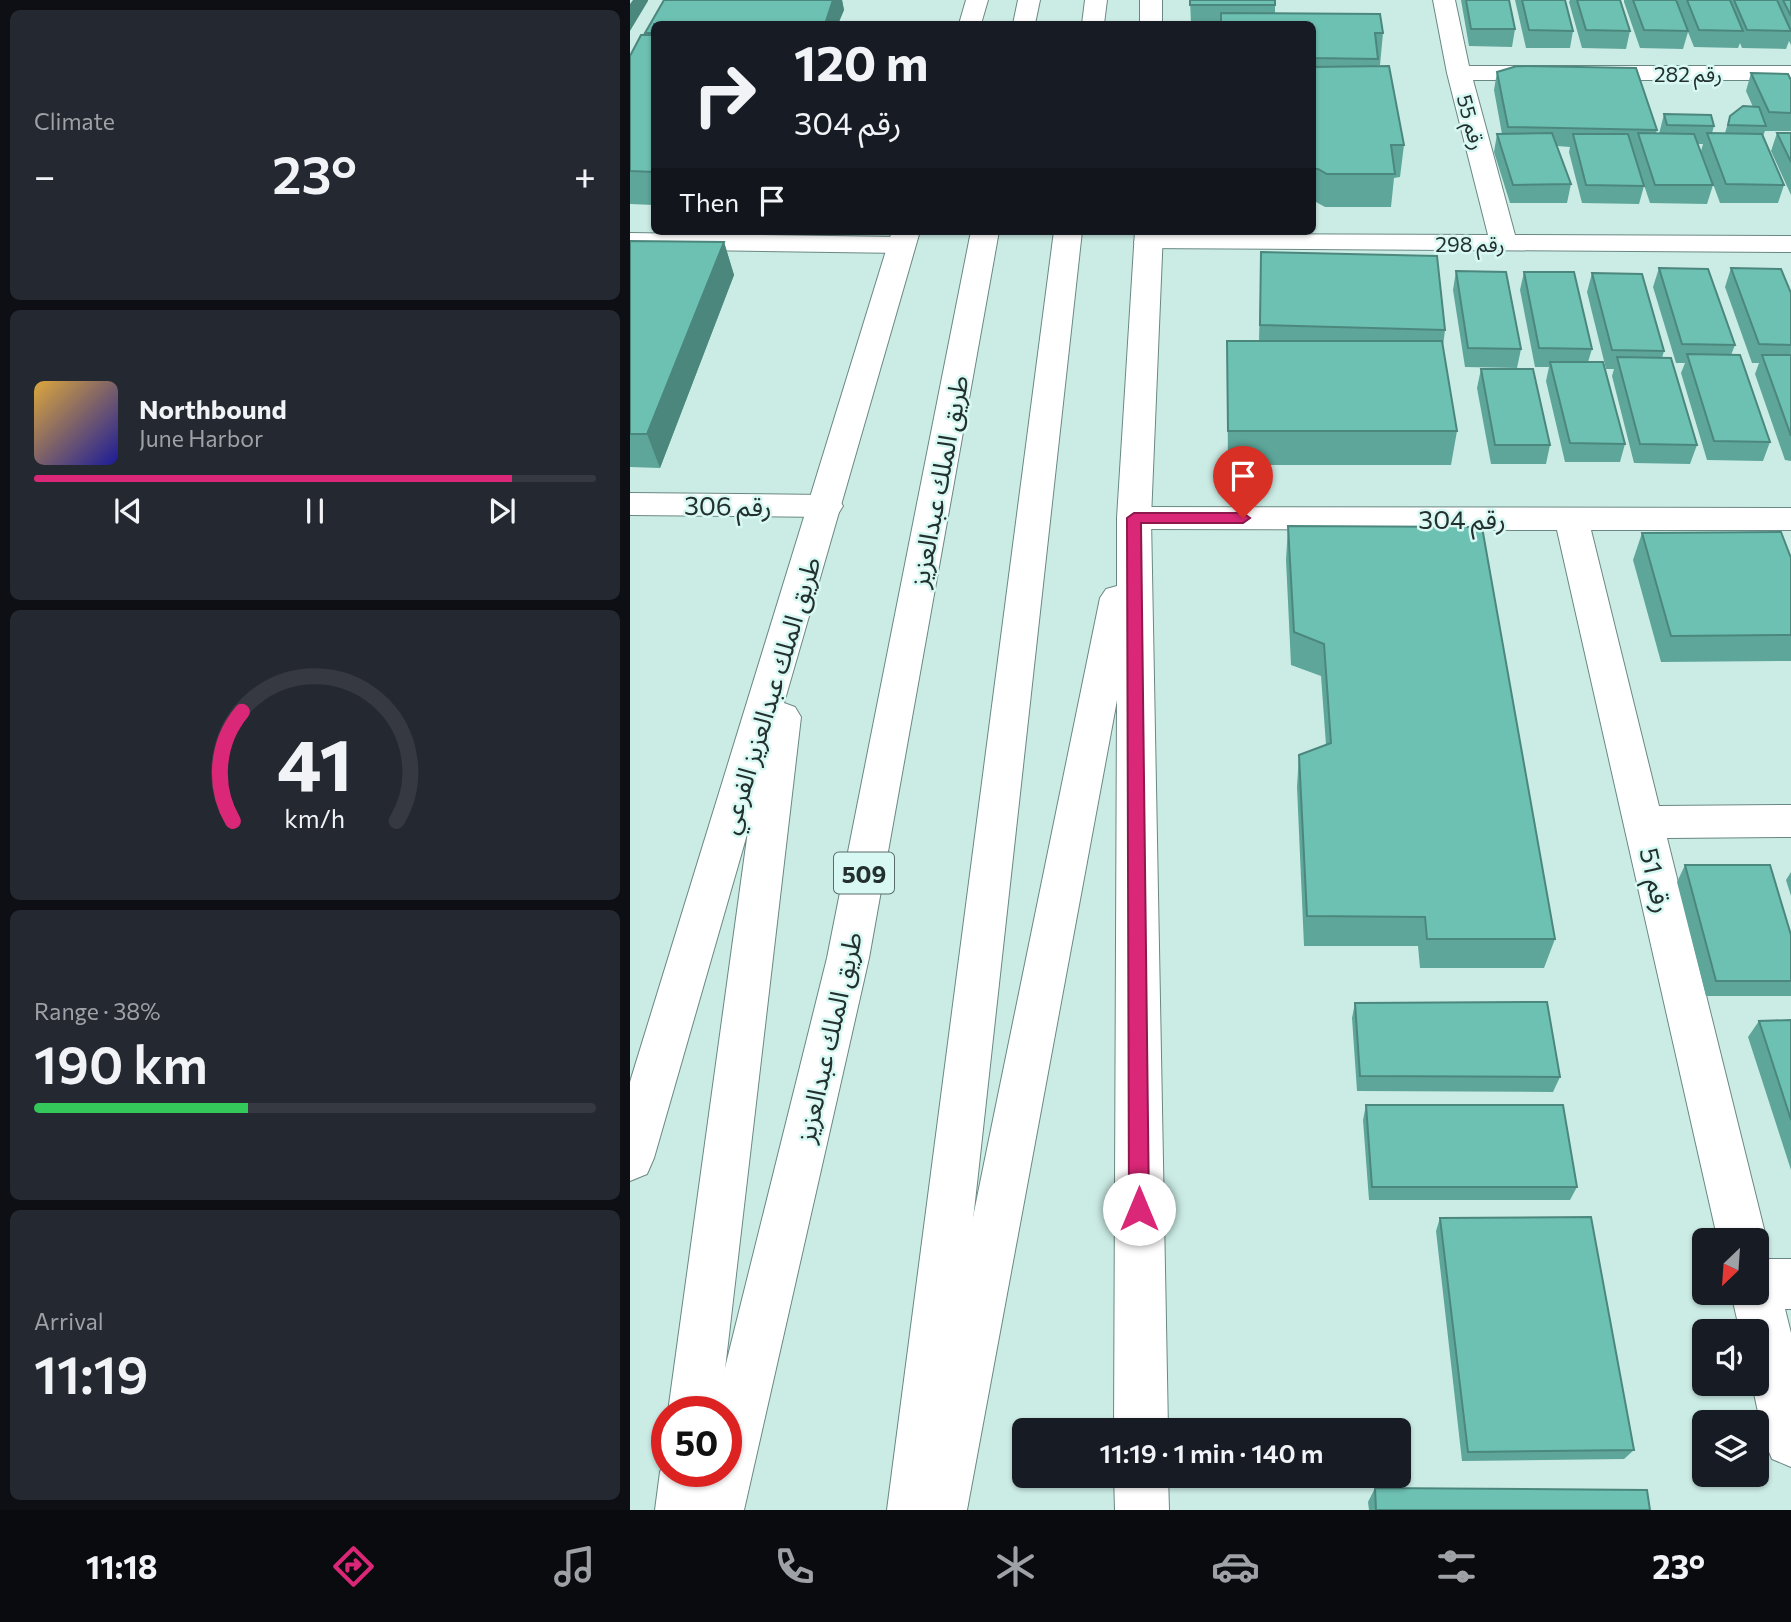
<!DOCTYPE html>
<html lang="en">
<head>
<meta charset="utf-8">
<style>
	body { margin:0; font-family:Commissioner,"Noto Sans Arabic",sans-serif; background:#242831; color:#f1f3f6; height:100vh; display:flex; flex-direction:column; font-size:26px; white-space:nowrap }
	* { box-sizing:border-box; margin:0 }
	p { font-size:23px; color:#9ea1a6 }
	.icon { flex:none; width:38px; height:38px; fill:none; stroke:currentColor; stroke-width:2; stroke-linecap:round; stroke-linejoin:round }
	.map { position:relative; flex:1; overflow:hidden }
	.details { display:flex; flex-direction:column; gap:10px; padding:10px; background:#0d0f14; width:630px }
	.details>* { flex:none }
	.guide { position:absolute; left:21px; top:21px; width:665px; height:214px; border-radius:10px; box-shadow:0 2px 5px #0004; background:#171b24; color:#f1f3f6; overflow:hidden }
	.needle { width:46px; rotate:205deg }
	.buttons { position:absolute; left:1062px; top:1228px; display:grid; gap:14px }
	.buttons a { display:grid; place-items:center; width:77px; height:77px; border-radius:10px; background:#171b24; box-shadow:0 2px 5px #0004; font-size:35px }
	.speed { position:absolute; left:21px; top:1396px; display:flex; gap:14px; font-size:35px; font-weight:700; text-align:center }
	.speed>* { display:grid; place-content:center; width:91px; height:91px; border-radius:50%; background:#171b24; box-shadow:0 2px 5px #0004; line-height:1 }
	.speed .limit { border:10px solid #d22; background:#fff; color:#111 }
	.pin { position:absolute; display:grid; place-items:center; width:60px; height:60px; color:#fff; margin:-72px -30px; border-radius:50% 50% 50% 0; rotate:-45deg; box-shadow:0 0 7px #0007 }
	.pin .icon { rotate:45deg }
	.me { position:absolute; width:77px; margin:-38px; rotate:0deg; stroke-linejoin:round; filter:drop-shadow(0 0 5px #0008) }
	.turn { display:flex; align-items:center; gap:24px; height:147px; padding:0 28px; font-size:32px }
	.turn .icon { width:91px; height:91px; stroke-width:2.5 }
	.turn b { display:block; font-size:49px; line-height:60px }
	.then { display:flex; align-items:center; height:66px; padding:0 28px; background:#0003; gap:14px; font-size:26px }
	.big { font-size:52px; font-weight:600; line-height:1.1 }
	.details .card { flex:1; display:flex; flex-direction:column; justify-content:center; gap:10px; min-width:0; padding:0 24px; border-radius:10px; background:#242831 }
	.details .dial { align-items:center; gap:0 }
	.dial svg { height:182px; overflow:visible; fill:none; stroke:#363941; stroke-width:7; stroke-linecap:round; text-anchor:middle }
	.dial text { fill:#f1f3f6; stroke:none }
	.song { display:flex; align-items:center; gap:21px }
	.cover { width:84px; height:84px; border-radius:10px; background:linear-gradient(135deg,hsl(40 70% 55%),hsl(240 70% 35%)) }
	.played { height:7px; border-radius:4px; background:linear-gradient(90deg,#db2777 85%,#363941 85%) }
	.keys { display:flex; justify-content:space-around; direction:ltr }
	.heat { display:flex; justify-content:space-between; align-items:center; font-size:38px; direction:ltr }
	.charge { height:10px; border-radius:5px; background:linear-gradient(90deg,#34c759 38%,#363941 0) }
	.trip { position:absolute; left:382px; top:1418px; width:399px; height:70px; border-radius:10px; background:#171b24; box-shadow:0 2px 5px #0004; font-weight:600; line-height:70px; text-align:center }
	.tabs { display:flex; height:112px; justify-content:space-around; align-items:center; background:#090b0e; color:#9ea1a6 }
	.tabs .icon { width:49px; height:49px }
	.tabs .current { color:#db2777 }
	.tabs b { font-size:32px; color:#f1f3f6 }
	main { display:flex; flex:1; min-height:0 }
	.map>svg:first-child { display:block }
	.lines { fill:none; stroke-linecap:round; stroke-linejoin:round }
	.street-casing { stroke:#6a8883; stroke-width:2 }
	.secondary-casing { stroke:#6a8883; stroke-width:2 }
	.primary-casing { stroke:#6a8883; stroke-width:2 }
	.street { fill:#fff; fill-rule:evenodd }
	.secondary { fill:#fff; fill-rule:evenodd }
	.primary { fill:#fff; fill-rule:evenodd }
	.wall { fill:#5ea69a }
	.shaded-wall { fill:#4c877d }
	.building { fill:#6dc1b3; stroke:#4c877d; stroke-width:2 }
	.route { fill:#db2777; stroke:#8e194d; stroke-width:2 }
	.labels { text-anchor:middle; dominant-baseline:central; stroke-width:5; stroke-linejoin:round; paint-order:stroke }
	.far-street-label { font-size:21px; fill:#23302e; stroke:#d8f9f3 }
	.shield { fill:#d8f9f3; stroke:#596c69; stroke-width:2 }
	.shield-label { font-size:24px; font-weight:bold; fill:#23302e }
	.street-label { font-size:26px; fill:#23302e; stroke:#d8f9f3 }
</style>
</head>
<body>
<main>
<section class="details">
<div class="card"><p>Climate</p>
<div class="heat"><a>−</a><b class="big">23°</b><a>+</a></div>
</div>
<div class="card">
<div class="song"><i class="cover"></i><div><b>Northbound</b><p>June Harbor</p></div></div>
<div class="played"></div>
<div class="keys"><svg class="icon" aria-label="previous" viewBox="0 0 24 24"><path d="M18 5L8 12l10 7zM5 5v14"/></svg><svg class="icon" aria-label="pause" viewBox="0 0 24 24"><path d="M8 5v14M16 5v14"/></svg><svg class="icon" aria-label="next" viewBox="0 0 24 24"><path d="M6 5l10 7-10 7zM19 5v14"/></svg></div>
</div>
<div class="card dial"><svg viewBox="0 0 100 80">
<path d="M14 69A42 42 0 1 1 86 69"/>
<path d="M14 69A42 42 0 0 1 18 21" stroke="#db2777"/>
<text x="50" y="56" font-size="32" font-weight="700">41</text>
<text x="50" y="72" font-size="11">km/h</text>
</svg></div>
<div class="card"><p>Range · 38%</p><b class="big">190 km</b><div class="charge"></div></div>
<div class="card"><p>Arrival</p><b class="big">11:19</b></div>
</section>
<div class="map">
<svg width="1161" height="1510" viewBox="0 0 1161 1510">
	<rect width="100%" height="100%" fill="#cbece5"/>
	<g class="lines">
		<g class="street-casing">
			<path id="street" d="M803,0H825L839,66H1161V80H843L885,235L1161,236V252L508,248L504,242L508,236L518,234L858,235L817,73Z
				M0,233L271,237L281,239L285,245L281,251L271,253L0,249Z
				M0,493L196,495L208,498L213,506L208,514L196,517L0,515Z
				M504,507L1161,508V530H961L1029,806L1161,805V837L1037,838L1137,1241L1129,1259H1161V1309H1155L1161,1333V1467L1142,1459L1134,1440L1122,1384H1127V1332H1110L1101,1293H1127V1241H1088L927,530L504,529L492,526L487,518L492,510Z"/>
		</g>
		<g class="secondary-casing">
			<path id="secondary" d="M336,0H358L351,24H329Z
				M510,0H532V24H510Z
				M262,231H290L154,703L165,707L171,717L90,1412H38L118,831L24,1158L17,1174L0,1181V1082Z
				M505,231H533L521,518L538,1430H484L487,700L337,1510H283L470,598L476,589L487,586V518Z
				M37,1456V1472H84L79,1510H25L30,1472Z
				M484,1475H538L539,1510H485Z"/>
		</g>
		<g class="primary-casing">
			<path id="primary" d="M388,0H410L405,24H383Z
				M455,0H477L474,24H452Z
				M341,231H369L239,958L114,1510H60L69,1472H96V1412H84L197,958Z
				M424,231H452L311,1510H257Z"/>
		</g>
		<use href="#street" class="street"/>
		<use href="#secondary" class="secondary"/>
		<use href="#primary" class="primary"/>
	</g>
	<path class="wall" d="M34,0H212L214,10L208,24H24V205L0,204V56L16,35L15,33Z
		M560,0L645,5V14L753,33L750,65H747V67L774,145L770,177L764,178L761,207H695L686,202H682V24H561Z
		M831,0H879L885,29L882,47L839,46Z
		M885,0H935L943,31L940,48H896Z
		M940,0H990L1000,31L996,49L952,48L939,2Z
		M994,0H1046V1L1047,0H1161V45L1159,41L1156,49L1112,48L1110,43L1108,48L1064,47L1058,32L1053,49L1010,48L994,2Z
		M867,72L1027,130L1026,133L1029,134L1034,114L1084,126L1082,133H1095L1100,116L1123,107L1116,91L1121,73L1161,80V131H1135L1133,136L1154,185L1148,203H1090L1071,151L1073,144H1067L1083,185L1077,204L1020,203L1011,176L1014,186L1009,204L952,203L939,152L940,147L927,146L941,184L937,203H880L864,152L867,134H872L864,90Z
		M1147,133H1161V195L1141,151Z
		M0,241L94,242L104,275L30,468L0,467Z
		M631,252L815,330L813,346L827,431L821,465H598L597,341H629Z
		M1029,268L1105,345L1101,355L1140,442L1133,461L1077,460L1051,373L1055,363H1046L1023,287Z
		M1101,268L1161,293V461L1155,460L1125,374L1129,363H1122L1095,287Z
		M826,271L891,349L887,368L835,367L823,290Z
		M894,272L962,349L958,362L995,444L990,462H935L916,381L919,367H905L890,290Z
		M962,273L1034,351L1032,358L1067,445L1060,464L1004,463L982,376L984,369H976L957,292Z
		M851,369L920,445L916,464H861L847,388Z
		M658,526L925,939L914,968H790L788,946H674L667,787L669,755L696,745L691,676L661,665L656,560Z
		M1012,533L1161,558V661L1031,662L1003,560Z
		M1055,865L1161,935V996H1076L1047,882Z
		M1161,872V896L1156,880Z
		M725,1003L930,1077L923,1092L727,1091L722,1018Z
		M1161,1020V1170L1118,1037L1129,1021Z
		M736,1105L947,1187L940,1200H739L733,1120Z
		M810,1218L1004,1450L994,1459L832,1461L806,1231Z
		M745,1488L1020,1510H739L738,1502Z"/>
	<path class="shaded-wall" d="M3,0H18V1L0,31V4Z
		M203,0H212L214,10L208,24H195Z
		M94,242L104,275L30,468L17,434Z"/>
	<path class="building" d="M34,0H203L195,24H24V33H15Z
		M560,0H645V5H560Z
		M836,0H879L885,29H841Z
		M892,0H935L943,31L899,30Z
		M947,0H990L1000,31L956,30Z
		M1003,0H1046L1058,31L1014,30Z
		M1057,0H1100L1113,31L1069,30Z
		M1104,0H1147L1161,31L1117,30Z
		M1153,0H1161V16Z
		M591,13L750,14L753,33H745L748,59L682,58V24H591Z
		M11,35H24V172L0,171V56Z
		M759,66L774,145H761L765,174H697L688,169H682V67Z
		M887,66L1006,68L1027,130L878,127L867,72Z
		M1121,73L1158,74L1161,80V113L1139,112Z
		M1113,106L1129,107L1136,126L1098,125L1100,116Z
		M1034,114L1081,115L1084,126L1037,125Z
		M922,133L941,184L883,185L867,134Z
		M1008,133L1064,134L1083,185H1025Z
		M1077,133L1132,134L1154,185L1096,184Z
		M1147,133H1161V162Z
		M943,134H998L1014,186L956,185Z
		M0,241L94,242L17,434H0Z
		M631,252L807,256L815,330L630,325Z
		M1029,268L1078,269L1105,345L1052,344Z
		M1101,268L1151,269L1161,293V345L1129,344Z
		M826,271L876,272L891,349L838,348Z
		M894,272H944L962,349L909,348Z
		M962,273L1012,274L1034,351L982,350Z
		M597,341H812L827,431H598Z
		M1057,354L1110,355L1140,442L1084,441Z
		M1132,355H1161V436Z
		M987,357L1041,358L1067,445L1010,444Z
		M920,362H973L995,444L940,443Z
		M851,369H903L920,445H865Z
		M658,526L852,527L925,939H797L795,917L677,916L669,755L701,743L694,644L664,632Z
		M1151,532L1161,558V635L1041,636L1012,533Z
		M1055,865H1140L1161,935V981H1086Z
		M917,1002L930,1077L730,1076L725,1003Z
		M1161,1020V1120L1129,1021Z
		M736,1105H933L947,1187H742Z
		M961,1217L1004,1450L838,1452L810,1218Z
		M745,1488L1017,1490L1020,1510H746Z"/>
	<path class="route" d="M504,513H613L620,518L613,523H511L519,1209L516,1216L509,1219L502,1216L499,1209L497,518Z"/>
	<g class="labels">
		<g class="far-street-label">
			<text x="1058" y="73">رقم 282</text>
			<text transform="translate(842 122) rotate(75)">رقم 55</text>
			<text x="840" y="243">رقم 298</text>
		</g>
		<rect class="shield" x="204" y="852.5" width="60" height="41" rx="5"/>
		<g class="shield-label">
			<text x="234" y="873">509</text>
		</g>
		<g class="street-label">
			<text transform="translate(308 481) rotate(-79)">طريق الملك عبدالعزيز</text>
			<text transform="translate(98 505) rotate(1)">رقم 306</text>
			<text x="832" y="518">رقم 304</text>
			<text transform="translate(139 695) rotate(-73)">طريق الملك عبدالعزيز الفرعي</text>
			<text transform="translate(1027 880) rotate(77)">رقم 51</text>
			<text transform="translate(198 1037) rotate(-77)">طريق الملك عبدالعزيز</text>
		</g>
	</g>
</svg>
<div class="buttons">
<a><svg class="needle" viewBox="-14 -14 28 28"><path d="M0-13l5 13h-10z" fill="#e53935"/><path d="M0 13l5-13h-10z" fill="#9ea1a6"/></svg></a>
<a><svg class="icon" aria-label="sound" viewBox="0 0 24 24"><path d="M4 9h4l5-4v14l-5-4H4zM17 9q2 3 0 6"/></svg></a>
<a><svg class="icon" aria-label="layers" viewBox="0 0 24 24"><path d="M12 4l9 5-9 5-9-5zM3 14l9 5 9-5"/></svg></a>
</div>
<div class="speed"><div class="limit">50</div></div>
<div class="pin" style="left:613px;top:518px;background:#d93025"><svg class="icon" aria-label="arrive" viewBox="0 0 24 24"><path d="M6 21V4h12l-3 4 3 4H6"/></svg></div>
<svg class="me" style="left:509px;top:1209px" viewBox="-20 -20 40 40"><circle r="19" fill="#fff"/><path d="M0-13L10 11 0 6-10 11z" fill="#db2777"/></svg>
<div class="trip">11:19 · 1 min · 140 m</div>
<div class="guide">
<div class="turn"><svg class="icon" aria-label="right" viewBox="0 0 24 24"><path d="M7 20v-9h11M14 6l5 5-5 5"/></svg><div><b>120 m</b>رقم 304</div></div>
<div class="then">Then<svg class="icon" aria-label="arrive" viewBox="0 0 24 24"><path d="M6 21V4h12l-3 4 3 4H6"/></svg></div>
</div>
</div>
</main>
<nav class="tabs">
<b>11:18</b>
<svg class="icon current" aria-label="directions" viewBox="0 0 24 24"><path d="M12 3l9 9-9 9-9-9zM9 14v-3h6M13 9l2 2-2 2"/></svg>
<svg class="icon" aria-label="music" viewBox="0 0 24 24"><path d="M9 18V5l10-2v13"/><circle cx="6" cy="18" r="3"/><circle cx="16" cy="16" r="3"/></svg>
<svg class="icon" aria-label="phone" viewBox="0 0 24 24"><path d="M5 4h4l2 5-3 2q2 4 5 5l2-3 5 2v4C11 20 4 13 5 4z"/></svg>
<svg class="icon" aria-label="climate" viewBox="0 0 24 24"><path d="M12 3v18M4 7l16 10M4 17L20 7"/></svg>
<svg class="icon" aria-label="car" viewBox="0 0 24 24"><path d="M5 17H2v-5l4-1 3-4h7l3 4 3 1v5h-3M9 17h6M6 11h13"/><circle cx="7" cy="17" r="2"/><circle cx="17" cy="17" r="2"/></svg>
<svg class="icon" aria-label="filters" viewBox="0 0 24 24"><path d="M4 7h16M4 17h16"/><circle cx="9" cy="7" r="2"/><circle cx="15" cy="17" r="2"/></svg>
<b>23°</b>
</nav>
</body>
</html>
